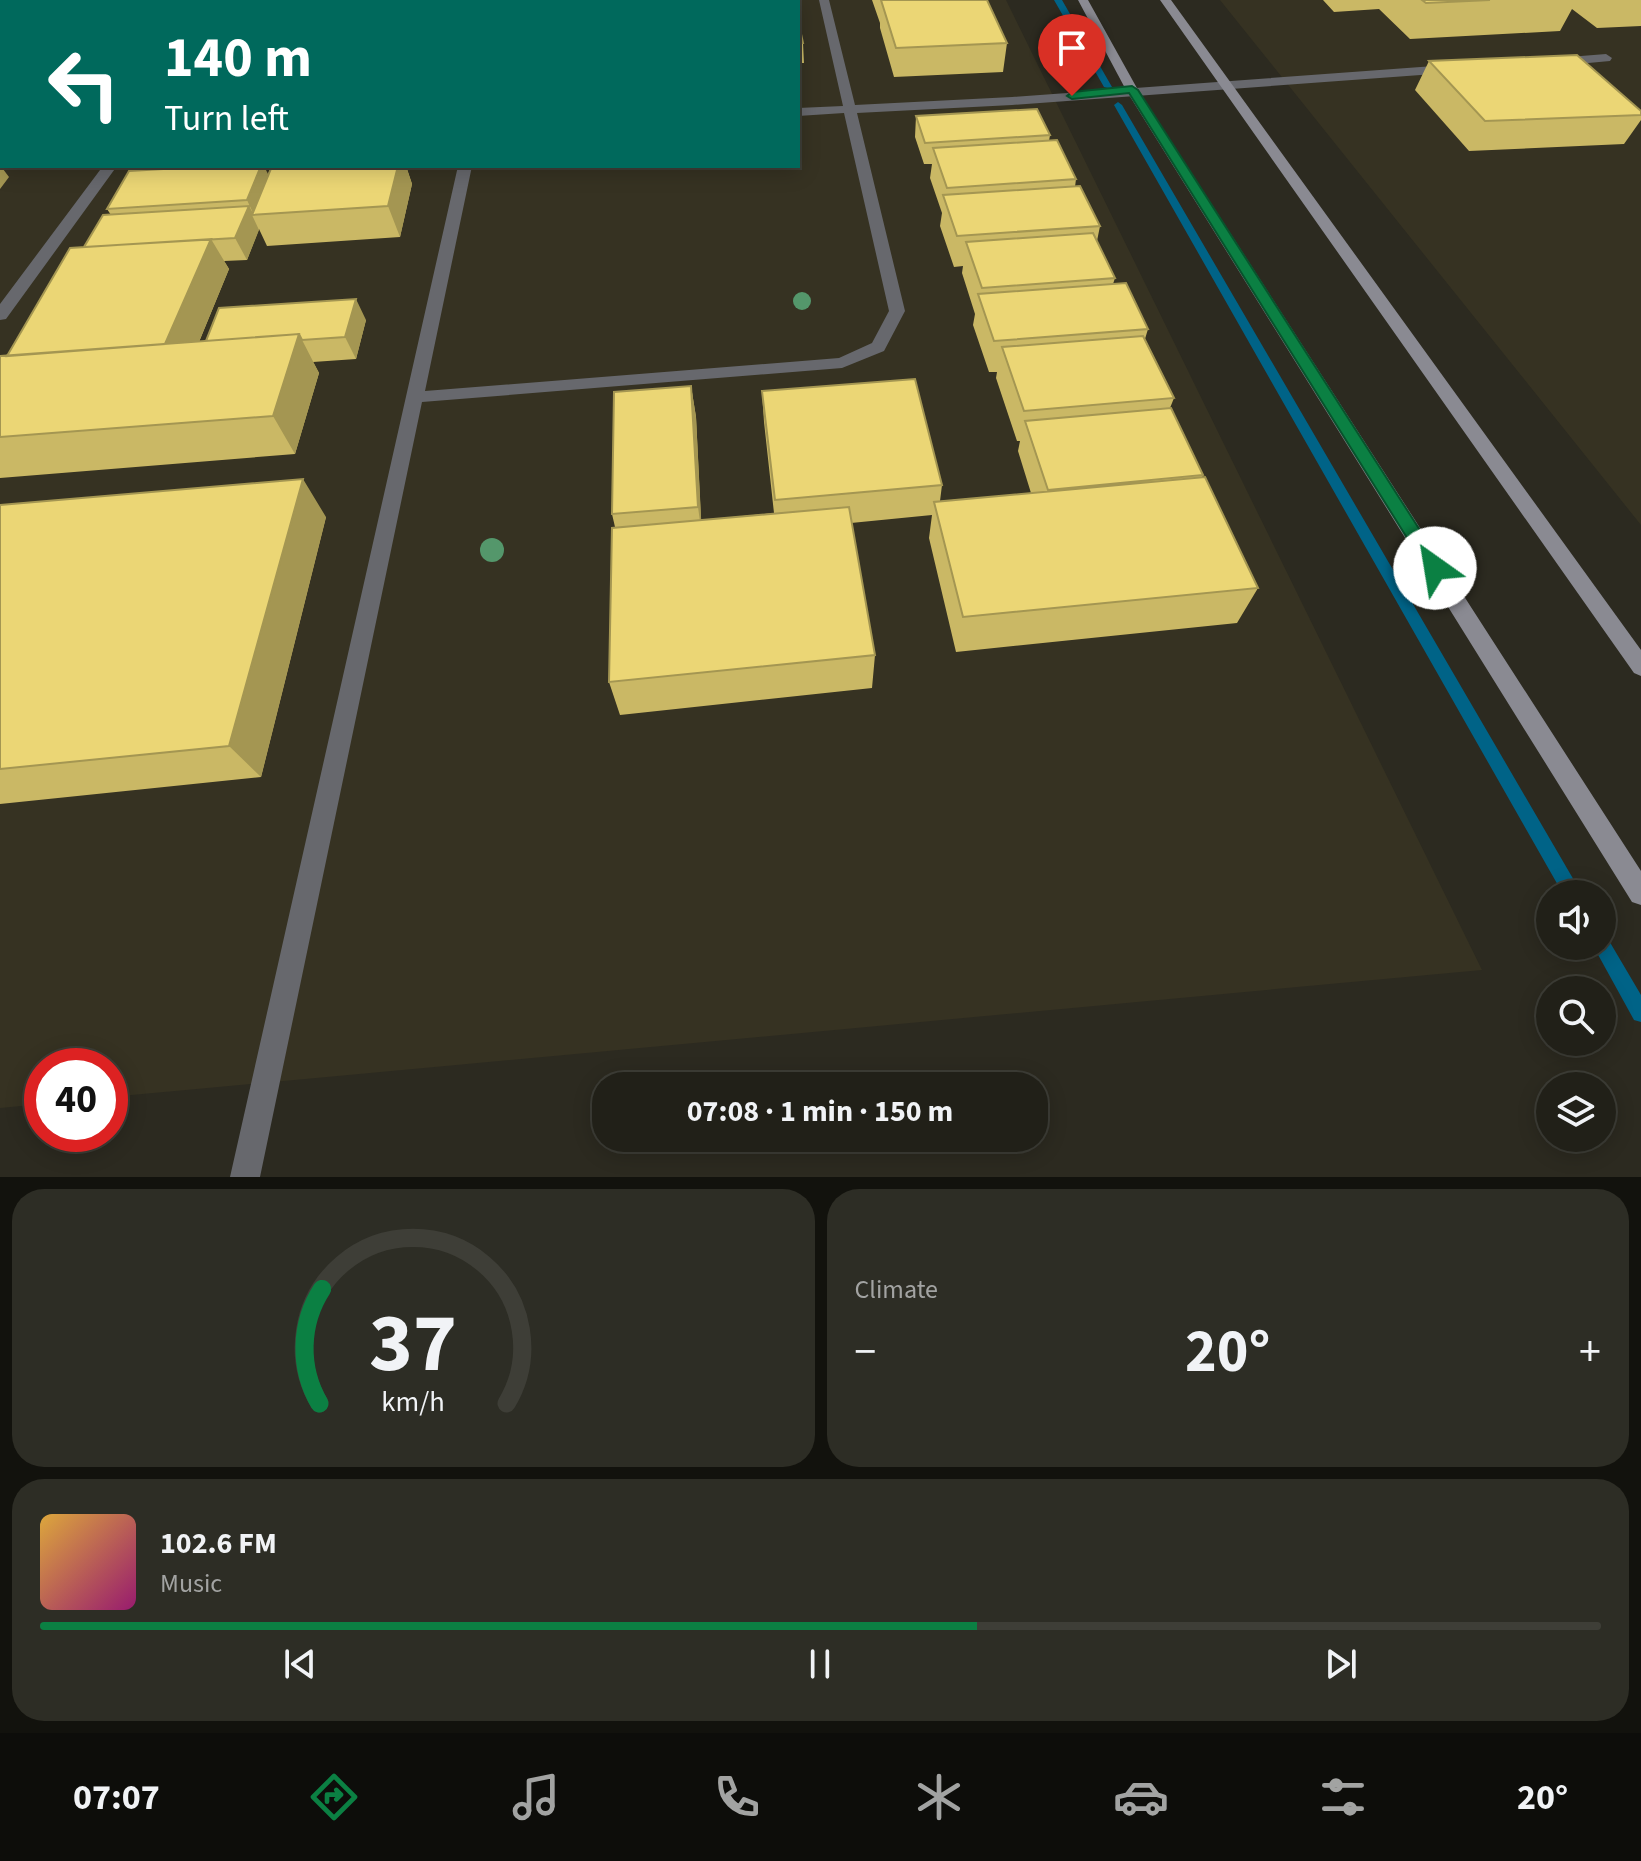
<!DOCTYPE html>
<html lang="en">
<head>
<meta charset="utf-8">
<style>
	body { margin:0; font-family:"Source Sans 3",sans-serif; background:#2d2d25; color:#f1f3f6; height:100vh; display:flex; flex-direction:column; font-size:30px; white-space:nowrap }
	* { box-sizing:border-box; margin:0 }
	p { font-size:26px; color:#a2a3a2 }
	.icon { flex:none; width:44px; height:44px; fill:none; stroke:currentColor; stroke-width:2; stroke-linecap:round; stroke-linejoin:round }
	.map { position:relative; height:1177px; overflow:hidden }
	.details { display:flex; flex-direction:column; gap:12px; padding:12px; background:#12120d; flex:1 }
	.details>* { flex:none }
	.top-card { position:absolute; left:0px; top:0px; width:800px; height:168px; box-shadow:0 4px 20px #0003,0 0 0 2px #3e3e37; background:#00695c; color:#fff; overflow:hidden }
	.buttons { position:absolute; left:1536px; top:880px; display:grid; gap:16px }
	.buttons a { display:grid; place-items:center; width:80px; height:80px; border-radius:50%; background:#212018; box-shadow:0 4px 20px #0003,0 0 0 2px #3e3e37; font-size:40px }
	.speed { position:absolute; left:24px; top:1048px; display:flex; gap:16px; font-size:40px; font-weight:700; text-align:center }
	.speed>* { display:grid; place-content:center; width:104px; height:104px; border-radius:50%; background:#212018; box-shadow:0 4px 20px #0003,0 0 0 2px #3e3e37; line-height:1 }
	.speed .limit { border:12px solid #d22; background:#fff; color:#111 }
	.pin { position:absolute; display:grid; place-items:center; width:68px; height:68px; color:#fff; margin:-82px -34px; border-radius:50% 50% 50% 0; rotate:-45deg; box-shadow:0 0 8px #0007 }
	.pin .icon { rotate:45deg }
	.me { position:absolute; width:88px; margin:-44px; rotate:328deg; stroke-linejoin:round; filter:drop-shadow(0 0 6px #0008) }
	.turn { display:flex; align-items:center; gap:28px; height:168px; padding:0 32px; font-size:36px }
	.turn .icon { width:104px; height:104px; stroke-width:2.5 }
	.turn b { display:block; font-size:56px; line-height:68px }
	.big { font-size:60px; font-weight:700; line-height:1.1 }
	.details .tile { flex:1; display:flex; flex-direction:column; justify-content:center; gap:12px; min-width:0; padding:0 28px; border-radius:32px; background:#2d2d25 }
	.details .dial { align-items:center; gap:0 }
	.dial svg { height:208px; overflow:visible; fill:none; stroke:#3e3e37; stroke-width:7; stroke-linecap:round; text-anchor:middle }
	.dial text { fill:#f1f3f6; stroke:none }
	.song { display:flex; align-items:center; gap:24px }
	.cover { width:96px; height:96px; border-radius:12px; background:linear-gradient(135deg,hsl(40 70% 55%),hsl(320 70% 35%)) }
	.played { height:8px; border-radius:4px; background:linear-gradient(90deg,#0b8043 60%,#3e3e37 60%) }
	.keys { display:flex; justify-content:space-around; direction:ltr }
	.heat { display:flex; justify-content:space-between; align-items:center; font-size:44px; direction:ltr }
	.details .tiles { flex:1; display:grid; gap:12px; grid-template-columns:1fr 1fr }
	.tile:last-child { grid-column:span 2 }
	.trip { position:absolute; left:592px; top:1072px; width:456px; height:80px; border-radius:32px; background:#212018; box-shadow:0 4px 20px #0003,0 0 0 2px #3e3e37; font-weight:700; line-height:80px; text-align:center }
	.tab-bar { display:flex; height:128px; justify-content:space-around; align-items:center; background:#0d0d0a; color:#a2a3a2 }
	.tab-bar .icon { width:56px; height:56px }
	.tab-bar .active { color:#0b8043 }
	.tab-bar b { font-size:36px; color:#f1f3f6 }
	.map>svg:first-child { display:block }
	.built { fill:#363222; fill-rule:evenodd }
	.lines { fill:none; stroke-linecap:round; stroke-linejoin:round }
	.stream { fill:#006387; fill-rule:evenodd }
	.lane { fill:#67686d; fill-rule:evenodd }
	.secondary { fill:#8a8a92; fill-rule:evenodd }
	.tree { fill:#54976b }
	.wall { fill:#cab865 }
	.shaded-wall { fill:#a49652 }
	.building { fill:#ebd675; stroke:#a49652; stroke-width:2 }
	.route { fill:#0b8043; stroke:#07532c; stroke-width:2 }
</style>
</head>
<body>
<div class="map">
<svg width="1641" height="1177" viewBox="0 0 1641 1177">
	<rect width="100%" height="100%" fill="#2c2a20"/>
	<path class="built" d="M0,0H1006L1482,970L110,1097V1066H42V1104L0,1108ZM2,2H798V166H2Z
		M1220,0H1641V525Z"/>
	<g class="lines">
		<path class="stream" d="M1054,0H1062L1112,87L1111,89L1104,87Z
			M1118,102L1122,105L1582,894H1563L1114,105Z
			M1602,936L1608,939L1641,995V1022L1634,1020L1596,951L1593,946H1602Z"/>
		<path class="lane" d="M819,0H829L855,105L1012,97L1448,65L1454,69L1448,73L1012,105L857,113L905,311L884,351L842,368L422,402L260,1177H230L458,166H472L425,391L839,358L872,343L889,311L844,113L798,116V108L843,106Z
			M1606,54L1612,58L1610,61L1556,66L1550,62L1556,58Z
			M0,140H2V148H0Z
			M103,166H117L6,319L0,320V304Z"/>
		<path class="secondary" d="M1078,0H1088L1138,90L1641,871V905L1632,902L1126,90Z
			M1160,0H1171L1641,650V676L1634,673Z"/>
	</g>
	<g class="tree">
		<circle cx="802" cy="301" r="9"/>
		<circle cx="492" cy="550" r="12"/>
	</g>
	<path class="wall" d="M0,0H12L13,2H2V127H0Z
		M872,0H987L1007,43L1003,72L894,77L880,28V23Z
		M1323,0H1641V26L1597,28L1572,9L1560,31L1410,39L1379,9L1334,12Z
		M798,25L803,43L804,63H798Z
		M1429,61L1641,111V120L1624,144L1469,151L1415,90Z
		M916,116L1050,135L1049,141L1076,179L1075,187L1100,226L1097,241L1115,278L1113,284L1148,329L1145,339L1174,398L1170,408L1203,475L1202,478L1258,588L1237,623L956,652L929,538L932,515L851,523L875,655L872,688L620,715L609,682L615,527L612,514L691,386L696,417L701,520L774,513L764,422L762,391L942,485L940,501L1031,493L1018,451L1020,441H1017L996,378L997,372H989L973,325L975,314L962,273L963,266L954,267L940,226L942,213L930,178L932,164H924L915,137Z
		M272,166H406L412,184L400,237L267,246L259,229L247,260L224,261L229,269L199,342L366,320L356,359L313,362L319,373L295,454L0,478V356H7L84,247L111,215L107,209L268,174Z
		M0,505L326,517L261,777L0,804Z"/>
	<path class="shaded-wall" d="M385,0H398L397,2H384Z
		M2,9V44L0,46V12Z
		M0,165L9,177L0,189Z
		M261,166H264L273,184L254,215L247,200Z
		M398,166H406L412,184L400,237L388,206Z
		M249,206L254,215H252L259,230L247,260L235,238Z
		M211,239L229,269L184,378L164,347Z
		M356,299L366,320L356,359L345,337Z
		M299,334L319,373L295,454L273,416Z
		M691,386L696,417L702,536L698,507Z
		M303,479L326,517L261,777L229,746Z"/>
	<path class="building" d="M0,0H10L8,2H2V9L0,12Z
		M70,0H146L145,2H68Z
		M155,0H223L222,2H153Z
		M230,0H278L277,2H229Z
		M290,0H334L333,2H289Z
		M340,0H385L384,2H340Z
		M419,0H464V2H418Z
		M582,0H689V2H582Z
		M700,0H791L792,2H700Z
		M881,0H987L1007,43L896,48Z
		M1422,0H1490L1426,3Z
		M798,25H799L803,43H798Z
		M0,40H2V96H0Z
		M1577,55L1641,111V115L1485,121L1429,61Z
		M1037,109L1050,135L925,143L916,116Z
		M1057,140L1076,179L947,188L933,148Z
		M215,166H261L247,200L107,209L129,171Z
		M272,166H398L388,206L252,215Z
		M1080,186L1100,226L957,236L943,195Z
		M249,206L235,238L84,247L103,215Z
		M1093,233L1115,278L982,288L966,242Z
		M211,239L165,344L7,356L70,248Z
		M1126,283L1148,329L994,341L978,294Z
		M356,299L345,337L302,340L299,334L206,341L219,308Z
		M299,334L273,416L0,437V356Z
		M1143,336L1174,398L1024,411L1002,347Z
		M915,379L942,485L775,500L762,391Z
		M691,386L698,507L612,514L614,392Z
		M1171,408L1203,475L1048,490L1025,421Z
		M1205,477L1258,588L963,617L934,502Z
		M303,479L229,746L0,769V505Z
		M849,507L875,655L609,682L612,528Z"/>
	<path class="route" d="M1132,86L1138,90L1441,563L1444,568L1441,573H1429L1129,93L1072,99L1067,96L1072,92Z"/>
</svg>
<div class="buttons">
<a><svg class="icon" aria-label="sound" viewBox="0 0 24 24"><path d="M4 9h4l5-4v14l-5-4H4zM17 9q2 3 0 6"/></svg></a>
<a><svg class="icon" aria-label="search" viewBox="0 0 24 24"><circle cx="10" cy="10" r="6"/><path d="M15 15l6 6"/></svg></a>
<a><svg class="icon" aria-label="layers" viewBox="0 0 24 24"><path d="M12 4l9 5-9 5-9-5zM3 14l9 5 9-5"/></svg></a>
</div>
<div class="speed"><div class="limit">40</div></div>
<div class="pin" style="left:1072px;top:96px;background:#d93025"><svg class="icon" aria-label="arrive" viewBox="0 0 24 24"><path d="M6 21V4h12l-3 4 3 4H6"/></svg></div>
<svg class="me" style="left:1435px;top:568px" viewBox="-20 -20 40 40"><circle r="19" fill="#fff"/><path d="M0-13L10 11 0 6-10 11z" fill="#0b8043"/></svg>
<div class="trip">07:08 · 1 min · 150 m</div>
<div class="top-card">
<div class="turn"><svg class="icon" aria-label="left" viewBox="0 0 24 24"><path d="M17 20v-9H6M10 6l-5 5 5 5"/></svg><div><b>140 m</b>Turn left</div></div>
</div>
</div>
<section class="details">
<div class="tiles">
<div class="tile dial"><svg viewBox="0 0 100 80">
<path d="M14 69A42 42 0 1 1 86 69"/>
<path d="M14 69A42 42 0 0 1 15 25" stroke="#0b8043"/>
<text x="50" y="56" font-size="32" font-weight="700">37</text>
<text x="50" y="72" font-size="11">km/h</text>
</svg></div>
<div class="tile"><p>Climate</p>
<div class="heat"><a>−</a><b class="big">20°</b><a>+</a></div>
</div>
<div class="tile">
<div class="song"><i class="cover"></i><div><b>102.6 FM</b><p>Music</p></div></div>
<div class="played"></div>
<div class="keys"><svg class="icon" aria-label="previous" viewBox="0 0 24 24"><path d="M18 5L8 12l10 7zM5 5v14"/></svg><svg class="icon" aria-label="pause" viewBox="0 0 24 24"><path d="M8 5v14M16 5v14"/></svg><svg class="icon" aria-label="next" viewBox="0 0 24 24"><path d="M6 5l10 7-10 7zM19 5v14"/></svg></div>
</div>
</div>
</section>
<nav class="tab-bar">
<b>07:07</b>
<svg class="icon active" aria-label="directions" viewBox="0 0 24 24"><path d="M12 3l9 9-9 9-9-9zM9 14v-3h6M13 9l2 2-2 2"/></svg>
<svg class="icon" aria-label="music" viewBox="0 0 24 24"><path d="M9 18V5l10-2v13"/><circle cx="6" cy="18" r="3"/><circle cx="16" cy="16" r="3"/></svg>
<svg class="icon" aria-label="phone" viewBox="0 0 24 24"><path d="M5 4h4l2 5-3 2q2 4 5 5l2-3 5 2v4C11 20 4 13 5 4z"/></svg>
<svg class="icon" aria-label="climate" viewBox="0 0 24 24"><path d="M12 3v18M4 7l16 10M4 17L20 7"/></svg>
<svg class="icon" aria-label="car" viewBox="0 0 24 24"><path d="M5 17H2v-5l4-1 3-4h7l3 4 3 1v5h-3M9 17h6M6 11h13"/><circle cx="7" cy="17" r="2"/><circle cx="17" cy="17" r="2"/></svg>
<svg class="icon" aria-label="filters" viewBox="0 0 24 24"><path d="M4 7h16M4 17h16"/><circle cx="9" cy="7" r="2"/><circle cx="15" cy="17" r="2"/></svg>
<b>20°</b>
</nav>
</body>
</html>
